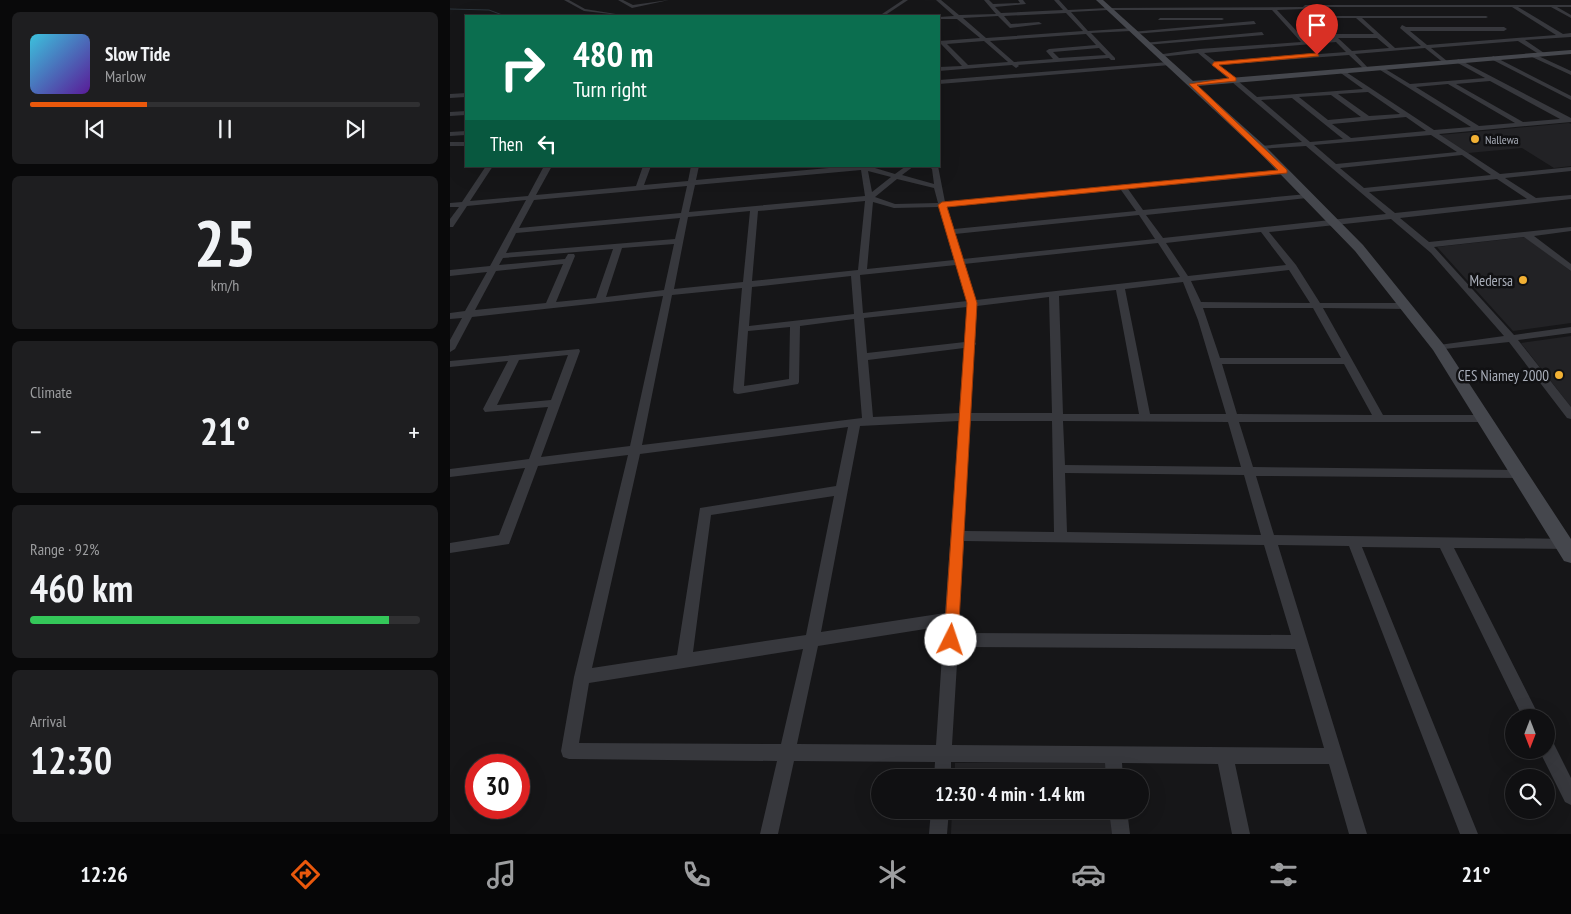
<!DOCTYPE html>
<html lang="en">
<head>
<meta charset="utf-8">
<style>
	body { margin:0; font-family:"PT Sans Narrow",sans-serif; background:#1e1e20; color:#f1f3f6; height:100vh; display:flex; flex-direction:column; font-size:19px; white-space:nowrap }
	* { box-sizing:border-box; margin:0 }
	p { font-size:16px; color:#9c9d9f }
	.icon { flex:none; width:28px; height:28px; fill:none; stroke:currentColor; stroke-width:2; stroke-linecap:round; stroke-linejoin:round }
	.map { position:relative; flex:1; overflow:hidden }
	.details { display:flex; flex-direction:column; gap:12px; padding:12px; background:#09090a; width:450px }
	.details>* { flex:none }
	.top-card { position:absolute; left:15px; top:15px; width:475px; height:152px; border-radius:0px; box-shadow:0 5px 20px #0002,0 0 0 1px #303032; background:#0b6e4f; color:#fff; overflow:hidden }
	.needle { width:32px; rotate:180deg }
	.buttons { position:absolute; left:1055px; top:709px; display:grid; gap:10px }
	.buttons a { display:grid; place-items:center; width:50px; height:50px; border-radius:50%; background:#101012; box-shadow:0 5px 20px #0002,0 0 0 1px #303032; font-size:25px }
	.speed { position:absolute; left:15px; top:754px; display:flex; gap:10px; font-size:25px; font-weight:700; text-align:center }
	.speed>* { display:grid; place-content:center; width:65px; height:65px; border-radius:50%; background:#101012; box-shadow:0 5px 20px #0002,0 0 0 1px #303032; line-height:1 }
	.speed .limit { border:8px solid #d22; background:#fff; color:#111 }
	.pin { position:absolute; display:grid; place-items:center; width:42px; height:42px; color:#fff; margin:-51px -21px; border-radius:50% 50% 50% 0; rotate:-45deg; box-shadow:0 0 5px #0007 }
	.pin .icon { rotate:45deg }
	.me { position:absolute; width:55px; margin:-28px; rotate:4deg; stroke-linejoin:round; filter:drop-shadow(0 0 4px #0008) }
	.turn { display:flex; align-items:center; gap:18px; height:105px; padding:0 25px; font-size:22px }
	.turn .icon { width:65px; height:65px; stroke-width:2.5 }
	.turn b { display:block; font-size:35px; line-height:42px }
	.then { display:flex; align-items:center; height:48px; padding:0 25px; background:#0003; gap:10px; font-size:19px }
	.big { font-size:38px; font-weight:700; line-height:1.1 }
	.details .card { flex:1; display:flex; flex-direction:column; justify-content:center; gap:8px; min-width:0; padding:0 18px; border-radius:8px; background:#1e1e20 }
	.details .dial { align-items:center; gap:0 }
	.dial b { font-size:65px; line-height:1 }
	.song { display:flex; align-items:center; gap:15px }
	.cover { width:60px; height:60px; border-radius:8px; background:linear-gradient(135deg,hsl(190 70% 55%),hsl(270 70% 35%)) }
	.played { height:5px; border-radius:2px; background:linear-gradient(90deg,#ea580c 30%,#303032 30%) }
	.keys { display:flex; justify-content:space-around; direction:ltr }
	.heat { display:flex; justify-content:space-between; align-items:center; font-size:28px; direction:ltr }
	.charge { height:8px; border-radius:4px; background:linear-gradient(90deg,#34c759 92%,#303032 0) }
	.trip { position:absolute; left:421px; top:769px; width:278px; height:50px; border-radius:25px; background:#101012; box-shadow:0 5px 20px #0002,0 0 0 1px #303032; font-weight:700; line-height:50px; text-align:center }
	.tabs { display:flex; height:80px; justify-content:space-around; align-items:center; background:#060607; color:#9c9d9f }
	.tabs .icon { width:35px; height:35px }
	.tabs .current { color:#ea580c }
	.tabs b { font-size:22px; color:#f1f3f6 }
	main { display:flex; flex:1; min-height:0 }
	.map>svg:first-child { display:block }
	.built { fill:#222225 }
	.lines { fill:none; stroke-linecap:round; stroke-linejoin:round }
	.stream { stroke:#2c353c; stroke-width:1 }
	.street { fill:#37383d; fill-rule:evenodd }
	.secondary { fill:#45474d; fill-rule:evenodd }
	.route { fill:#ea580c; stroke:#983908 }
	.poi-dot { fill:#f2b134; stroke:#111113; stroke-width:2 }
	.labels { text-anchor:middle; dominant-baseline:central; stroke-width:5; stroke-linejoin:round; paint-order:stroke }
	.far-poi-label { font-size:12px; fill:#a8adb8; stroke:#111113; text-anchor:start }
	.poi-label { font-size:15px; fill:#a8adb8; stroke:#111113; text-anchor:end }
</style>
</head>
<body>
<main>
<section class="details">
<div class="card">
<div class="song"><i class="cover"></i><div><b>Slow Tide</b><p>Marlow</p></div></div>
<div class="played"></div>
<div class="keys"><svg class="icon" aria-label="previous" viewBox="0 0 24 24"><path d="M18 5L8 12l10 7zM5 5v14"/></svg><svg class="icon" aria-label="pause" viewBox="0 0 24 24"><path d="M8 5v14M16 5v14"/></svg><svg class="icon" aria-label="next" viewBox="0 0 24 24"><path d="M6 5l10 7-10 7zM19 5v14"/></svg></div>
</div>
<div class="card dial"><b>25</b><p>km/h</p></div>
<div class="card"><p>Climate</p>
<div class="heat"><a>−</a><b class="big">21°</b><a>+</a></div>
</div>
<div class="card"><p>Range · 92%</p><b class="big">460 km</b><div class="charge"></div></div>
<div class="card"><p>Arrival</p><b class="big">12:30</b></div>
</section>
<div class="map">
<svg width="1121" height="834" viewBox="0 0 1121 834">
	<rect width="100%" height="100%" fill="#161618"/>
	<path class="built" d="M1119,123L1121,124V166L1104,168L1072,148L1018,153L990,135Z
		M1076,237L1121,271V323L1063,331L987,247Z
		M1121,336V407L1071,343Z
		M505,763H656L658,778H505Z
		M502,810H661L663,834H501Z"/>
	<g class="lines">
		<path class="stream" d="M0,9L39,10L55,16"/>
		<path class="street" d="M114,0H119L135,9L178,16L134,11Z
			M168,0H173L183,5L219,0L182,8Z
			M453,0H458L434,16H429Z
			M486,0H491L509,15L546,14L534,0H539L543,4L570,3L568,0H573L576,4L545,7L551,13L613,10L604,0H609L618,10L658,8L853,7L855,5H1121V7H1107L1121,15V18L1101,7H1068L1113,34L1121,33V37L1075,40L1094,53L1092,56L1068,41L981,48L997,61L995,64L975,48L905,54L919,69L916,71L899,55L769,65L807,97L913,89L888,71L893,70L984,130L1021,127L927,68L932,67L960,84L1035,78L1006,62L1008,59L1121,118V122L989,134L1050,174L1121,167V171L1055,178L1086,198L1121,195V199L950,218L979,242L1121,227V231L1084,236L1121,264V271L1074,237L984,247L1064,335L1121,327V333L1068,340L1121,407V419L1117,418L1059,342L985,350L984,348L989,345L1054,336L981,253L941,219L819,232L846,265L870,303H957L962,306L957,309L873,308L933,415H1034L1038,416L1040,419L1038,422H789L803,467L1069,470L1073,471L1075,474L1073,477L1069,478L806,476L824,535L1121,539V549L1004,548L1090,718H1073L990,548L912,547L1028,834H1010L899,546L828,545L917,834H899L879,764H785L800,834H782L768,764L672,763L673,778H656L655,763L501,762V778H484L485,762L344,761L328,834H310L327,761L119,759L113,757L111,751L124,677L178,455L88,466L59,544L0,553V543L49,535L75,468L0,477V469L79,459L98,407L35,412L33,409L58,361L0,367V361L129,349L130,351L91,457L180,446L213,296L22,317L5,349L0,352V340L12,318L0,319V313L15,311L37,272L0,276V270L40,266L76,200L17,206L3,227H0V219L9,207H0V203L12,202L36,166H43L20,201L78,196L94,166H102L86,195L186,186L193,166H201L194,185L238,181L241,166H249L246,180L401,166H431L425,168L445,174L456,166H464L452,175L484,184L482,169L479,166H488L495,202L834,170L838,172L837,174L678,189L693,210L857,194L861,196L857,198L696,215L713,238L936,214L856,146L809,149V147L811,146L852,142L748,53L709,57L706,55L749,49L851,42L822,10H658L621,12L638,31L683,28L681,31L641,33L665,58V60H661L659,58L568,65L569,66L566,68L562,65L489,71V67L512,66L491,44L489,45V41L530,38L507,19H489V17L504,16ZM858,7H1062L1106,35L977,45L960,31H1054L1057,29L1054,27H956L952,25L950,28L971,46L945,48L912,18H1036L1038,17L1036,16H866L863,14L861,16L883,39L856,41L827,10L856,9ZM616,13L633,31L536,38L513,18L548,16L560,28L592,24L589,22L561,24L554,16ZM869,18H906L924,34H885ZM636,34L646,45L599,49L596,51L603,59L564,62L540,41ZM888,38H927L939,48L902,51ZM534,41L558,62L518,65L497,44ZM886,42L896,52L766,62L754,53ZM649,48L656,55L609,58L603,52ZM1040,81L1110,119L1073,122L1006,84ZM998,84L1065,123L1029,126L966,87ZM918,92L950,114L919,116L888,94ZM881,95L911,117L878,120L849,97ZM842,98L893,139L860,142L811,100ZM956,117L976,131L901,138L882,124ZM981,135L1007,152L886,164L864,145ZM1012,155L1041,175L914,188L890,168ZM411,170L415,196L239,212L245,185ZM418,171L441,177L422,192ZM447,179L484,188L488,203L445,204L425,197ZM1047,179L1077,199L945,213L919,192ZM237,186L231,213L69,228L84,200ZM671,190L686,211L504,229L497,207ZM415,201L408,270L302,281L308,211ZM423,202L444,208L489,207L504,260L417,269ZM300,211L293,282L224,289L238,217ZM689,215L705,239L513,259L505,234ZM230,218L225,239L56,253L66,233ZM811,232L836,265L738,276L716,243ZM708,243L730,277L526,300L514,264ZM224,244L214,290L156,297L172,248ZM163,249L146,298L106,302L125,256L124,254H118L115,259L49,265L53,258ZM113,264L96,303L25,310L46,271ZM506,265L517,301L413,313L410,275ZM839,270L860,303L751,302L741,281ZM401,276L404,314L299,326L302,287ZM733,282L748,320L776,414H700L675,289ZM292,288L283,390L284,393L288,394L348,384L349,382L350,326L404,319L412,418L192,445L222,295ZM666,290L689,414H613L609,296ZM599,297L602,413H521L524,346L526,344L525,342L527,306ZM517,307L515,342L417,353L414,318ZM753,308H863L891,358H770ZM340,327L339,379L294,386L298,331ZM514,348L509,413L423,417L418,360ZM118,355L101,400L47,405L69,360ZM772,364H894L922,415L787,414ZM509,421L495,613L371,632L410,426ZM520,421H602L604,532L514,531ZM613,421L778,422L791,467L615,465ZM398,427L386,486L250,508L227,655L142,668L190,454ZM615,473L794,475L811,535L617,532ZM384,496L356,635L243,652L261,515ZM514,541L814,545L841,635L508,633ZM494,626L486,745L347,744L368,646ZM508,647L845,649L874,748L502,745ZM353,649L331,744L129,743L139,683Z
			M710,18H772L774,19L772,20H708Z
			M804,21L806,24L684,34L681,32Z
			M812,32L814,35L696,45L693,43Z
			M1084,54L1121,71V75L1082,57Z
			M1043,56L1121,96V100L1041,59Z
			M718,62L720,65L489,84V80Z
			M16,93V97L0,98V94Z
			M16,111V115L0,116V112Z
			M16,131V135L0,136V132Z
			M0,142H16V146H0Z
			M1096,738L1102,740L1121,778V805L1115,802L1089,750H1096Z
			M481,810H499L497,834H479Z
			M659,810H677L680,834H662Z"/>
		<path class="secondary" d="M646,0H653L743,81L1121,50V54L748,86L815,146L913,245L994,345L1121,539V563L1114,561L983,350L905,251L807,150Z"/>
	</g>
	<path class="route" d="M867,53L869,56L769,65L786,78V81L747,85L837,170V173L497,207L527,303L508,640L506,644L501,646L496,644L494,640L517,303L488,205L492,202L828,170L739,84L779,78L762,65L764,62Z"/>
	<g class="poi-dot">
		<circle cx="1025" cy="139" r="5"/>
		<circle cx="1073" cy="280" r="5"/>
		<circle cx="1109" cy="375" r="5"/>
	</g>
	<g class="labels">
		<g class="far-poi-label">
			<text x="1035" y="139">Nallewa</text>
		</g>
		<g class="poi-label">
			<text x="1063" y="280">Medersa</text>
			<text x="1099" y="375">CES Niamey 2000</text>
		</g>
	</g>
</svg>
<div class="buttons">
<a><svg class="needle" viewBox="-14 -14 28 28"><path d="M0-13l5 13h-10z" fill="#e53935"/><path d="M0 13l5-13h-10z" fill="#9c9d9f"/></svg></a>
<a><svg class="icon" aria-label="search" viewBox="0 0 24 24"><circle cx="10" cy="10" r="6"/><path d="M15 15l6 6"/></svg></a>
</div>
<div class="speed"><div class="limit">30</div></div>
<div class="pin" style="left:867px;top:55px;background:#d93025"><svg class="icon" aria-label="arrive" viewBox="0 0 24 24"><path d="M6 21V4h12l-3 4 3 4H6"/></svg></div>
<svg class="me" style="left:501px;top:640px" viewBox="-20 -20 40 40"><circle r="19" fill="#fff"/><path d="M0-13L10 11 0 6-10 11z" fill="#ea580c"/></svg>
<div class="trip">12:30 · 4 min · 1.4 km</div>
<div class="top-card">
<div class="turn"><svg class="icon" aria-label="right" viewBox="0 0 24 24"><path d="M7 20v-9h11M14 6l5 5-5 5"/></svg><div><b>480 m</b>Turn right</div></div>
<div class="then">Then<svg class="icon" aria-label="left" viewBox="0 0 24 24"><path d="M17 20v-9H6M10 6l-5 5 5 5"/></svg></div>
</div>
</div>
</main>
<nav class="tabs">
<b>12:26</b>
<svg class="icon current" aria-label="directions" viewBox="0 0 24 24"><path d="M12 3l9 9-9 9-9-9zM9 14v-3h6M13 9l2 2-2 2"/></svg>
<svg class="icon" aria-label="music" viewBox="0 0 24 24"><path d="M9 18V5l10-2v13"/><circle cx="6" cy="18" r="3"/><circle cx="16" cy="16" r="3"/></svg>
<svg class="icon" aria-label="phone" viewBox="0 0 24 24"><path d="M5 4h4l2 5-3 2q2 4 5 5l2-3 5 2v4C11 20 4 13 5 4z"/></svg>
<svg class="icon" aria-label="climate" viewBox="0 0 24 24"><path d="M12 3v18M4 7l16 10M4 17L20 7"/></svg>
<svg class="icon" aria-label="car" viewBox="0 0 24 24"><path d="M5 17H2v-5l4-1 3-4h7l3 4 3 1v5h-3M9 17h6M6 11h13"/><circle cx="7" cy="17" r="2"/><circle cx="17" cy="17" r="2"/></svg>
<svg class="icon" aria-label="filters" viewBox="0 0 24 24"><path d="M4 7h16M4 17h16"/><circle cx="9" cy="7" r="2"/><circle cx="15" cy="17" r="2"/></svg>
<b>21°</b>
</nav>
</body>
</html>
